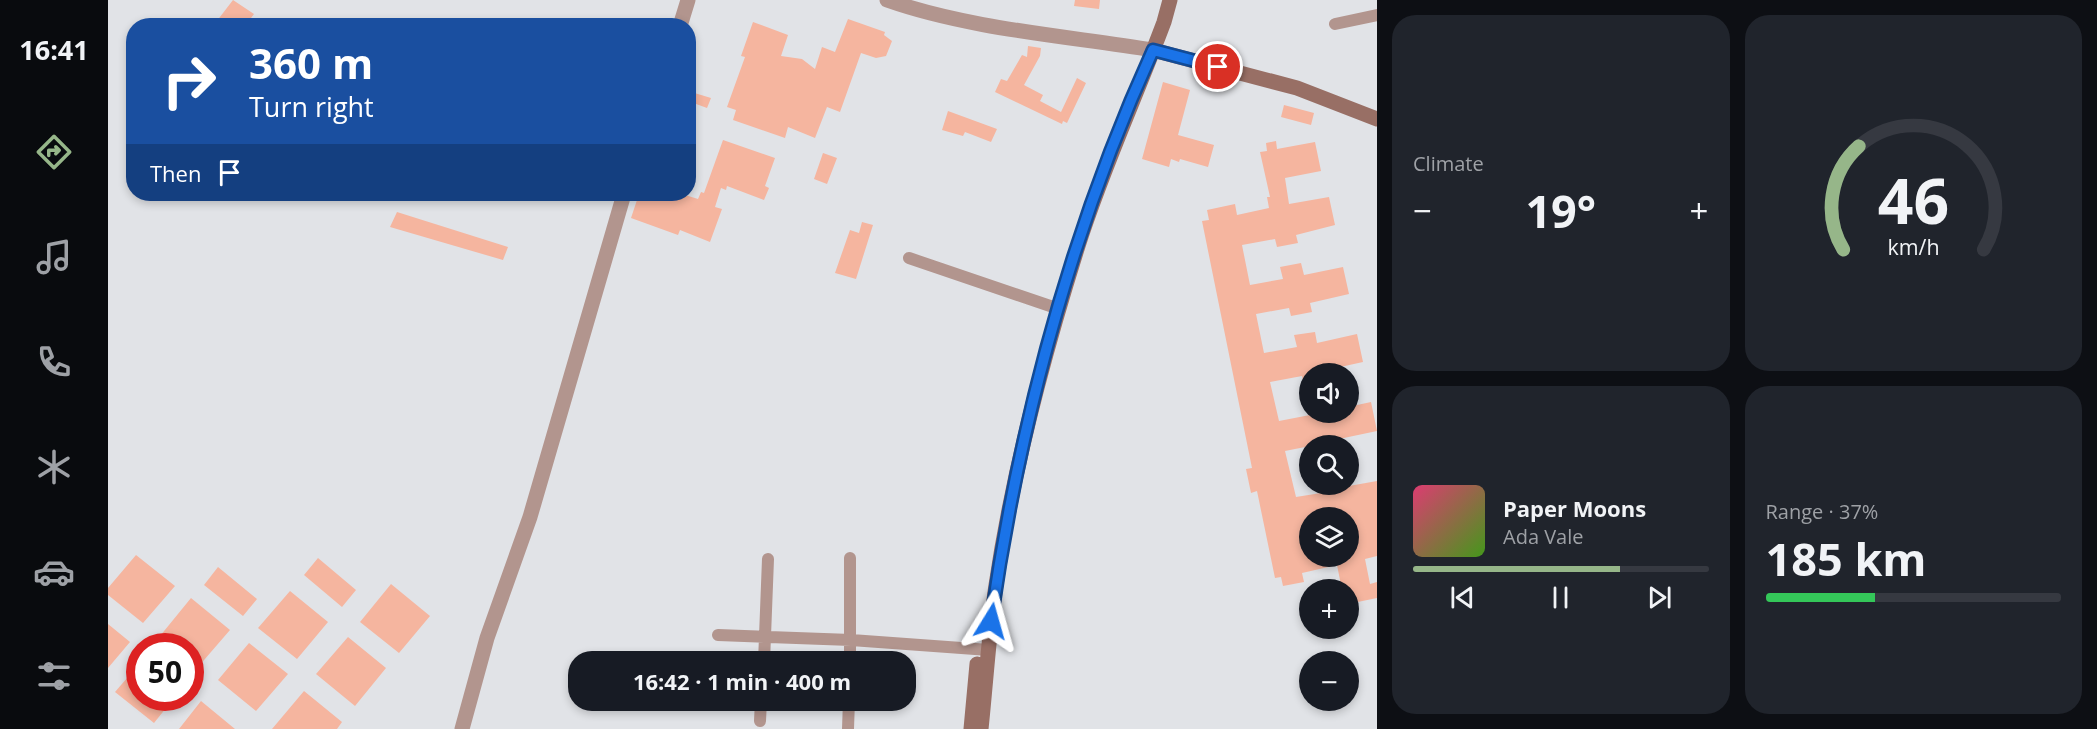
<!DOCTYPE html>
<html lang="en">
<head>
<meta charset="utf-8">
<style>
	body { margin:0; font-family:"Open Sans",sans-serif; background:#20242c; color:#f1f3f6; height:100vh; display:flex; flex-direction:column; font-size:22px; white-space:nowrap }
	* { box-sizing:border-box; margin:0 }
	p { font-size:20px; color:#9ea1a6 }
	.icon { flex:none; width:33px; height:33px; fill:none; stroke:currentColor; stroke-width:2; stroke-linecap:round; stroke-linejoin:round }
	.map { position:relative; flex:1; overflow:hidden }
	.panel { display:flex; flex-direction:column; gap:15px; padding:15px; background:#0d0f14; width:720px }
	.panel>* { flex:none }
	.banner { position:absolute; left:18px; top:18px; width:570px; height:183px; border-radius:24px; box-shadow:0 3px 9px #0003; background:#1a4fa0; color:#fff; overflow:hidden }
	.buttons { position:absolute; left:1191px; top:363px; display:grid; gap:12px }
	.buttons a { display:grid; place-items:center; width:60px; height:60px; border-radius:50%; background:#171b24; box-shadow:0 3px 9px #0003; font-size:30px }
	.speed { position:absolute; left:18px; top:633px; display:flex; gap:12px; font-size:30px; font-weight:700; text-align:center }
	.speed>* { display:grid; place-content:center; width:78px; height:78px; border-radius:50%; background:#171b24; box-shadow:0 3px 9px #0003; line-height:1 }
	.speed .limit { border:9px solid #d22; background:#fff; color:#111 }
	.pin { position:absolute; display:grid; place-items:center; width:51px; height:51px; color:#fff; margin:-26px; border:3px solid #fff; border-radius:50%; box-shadow:0 2px 6px #0007 }
	.me { position:absolute; width:66px; margin:-33px; rotate:8deg; stroke-linejoin:round; filter:drop-shadow(0 0 4px #0008) }
	.turn { display:flex; align-items:center; gap:21px; height:126px; padding:0 24px; font-size:27px }
	.turn .icon { width:78px; height:78px; stroke-width:2.5 }
	.turn b { display:block; font-size:42px; line-height:51px }
	.then { display:flex; align-items:center; height:57px; padding:0 24px; background:#0003; gap:12px; font-size:22px }
	.big { font-size:45px; font-weight:700; line-height:1.1 }
	.panel .card { flex:1; display:flex; flex-direction:column; justify-content:center; gap:9px; min-width:0; padding:0 21px; border-radius:24px; background:#20242c }
	.panel .dial { align-items:center; gap:0 }
	.dial svg { height:156px; overflow:visible; fill:none; stroke:#363941; stroke-width:7; stroke-linecap:round; text-anchor:middle }
	.dial text { fill:#f1f3f6; stroke:none }
	.song { display:flex; align-items:center; gap:18px }
	.cover { width:72px; height:72px; border-radius:9px; background:linear-gradient(135deg,hsl(340 70% 55%),hsl(100 70% 35%)) }
	.played { height:6px; border-radius:3px; background:linear-gradient(90deg,#96b689 70%,#363941 70%) }
	.keys { display:flex; justify-content:space-around; direction:ltr }
	.heat { display:flex; justify-content:space-between; align-items:center; font-size:33px; direction:ltr }
	.charge { height:9px; border-radius:4px; background:linear-gradient(90deg,#34c759 37%,#363941 0) }
	.panel .tiles { flex:1; display:grid; gap:15px; grid-template-columns:repeat(2,1fr) }
	.trip { position:absolute; left:460px; top:651px; width:348px; height:60px; border-radius:24px; background:#171b24; box-shadow:0 3px 9px #0003; font-weight:700; line-height:60px; text-align:center }
	main { display:flex; flex:1; min-height:0 }
	.dock { display:flex; flex-direction:column; width:108px; justify-content:space-around; align-items:center; background:#090b0e; color:#9ea1a6 }
	.dock .icon { width:42px; height:42px }
	.dock .on { color:#96b689 }
	.dock b { font-size:27px; color:#f1f3f6 }
	.map>svg:first-child { display:block }
	.building { fill:#f5b59f; fill-rule:evenodd }
	.lines { fill:none; stroke-linecap:round; stroke-linejoin:round }
	.minor { stroke:#b2958e; stroke-width:12 }
	.tertiary { stroke:#b2958e; stroke-width:15 }
	.secondary { stroke:#986f65; stroke-width:15 }
	.route-casing { stroke:#114b97; stroke-width:15 }
	.route { stroke:#1a73e8; stroke-width:10 }
</style>
</head>
<body>
<main>
<nav class="dock">
<b>16:41</b>
<svg class="icon on" aria-label="directions" viewBox="0 0 24 24"><path d="M12 3l9 9-9 9-9-9zM9 14v-3h6M13 9l2 2-2 2"/></svg>
<svg class="icon" aria-label="music" viewBox="0 0 24 24"><path d="M9 18V5l10-2v13"/><circle cx="6" cy="18" r="3"/><circle cx="16" cy="16" r="3"/></svg>
<svg class="icon" aria-label="phone" viewBox="0 0 24 24"><path d="M5 4h4l2 5-3 2q2 4 5 5l2-3 5 2v4C11 20 4 13 5 4z"/></svg>
<svg class="icon" aria-label="climate" viewBox="0 0 24 24"><path d="M12 3v18M4 7l16 10M4 17L20 7"/></svg>
<svg class="icon" aria-label="car" viewBox="0 0 24 24"><path d="M5 17H2v-5l4-1 3-4h7l3 4 3 1v5h-3M9 17h6M6 11h13"/><circle cx="7" cy="17" r="2"/><circle cx="17" cy="17" r="2"/></svg>
<svg class="icon" aria-label="filters" viewBox="0 0 24 24"><path d="M4 7h16M4 17h16"/><circle cx="9" cy="7" r="2"/><circle cx="15" cy="17" r="2"/></svg>
</nav>
<div class="map">
<svg width="1269" height="729" viewBox="0 0 1269 729">
	<rect width="100%" height="100%" fill="#e1e3e7"/>
	<path class="building" d="M125,0L146,14L137,26H105Z
		M967,0H992L991,9L966,6Z
		M740,19L777,32L776,35L784,41L778,56L768,58L753,53L732,112L719,107L707,138L680,127L677,138L625,120L628,110L619,107L637,57L633,56L645,22L680,35L673,56L694,59L707,69L714,47L727,52Z
		M920,46L933,48L932,56L916,85L935,95L932,101L953,112L969,78L978,83L959,123L955,121L954,124L887,92L893,79L899,81L914,55L919,57Z
		M1055,82L1082,90L1070,135L1106,145L1100,167L1072,159L1071,162L1063,159L1061,167L1034,159Z
		M580,91L603,98L599,108L580,101Z
		M1176,105L1206,113L1203,125L1173,117Z
		M840,111L889,129L883,142L857,132L855,136L834,130Z
		M615,140L667,158L657,186L661,188L656,200L619,186L618,190L613,188L607,207L614,209L602,242L572,230L570,235L523,218L531,194H574L590,199L593,192L596,193Z
		M1168,141L1169,149L1207,142L1213,171L1177,178L1181,204L1221,197L1227,225L1188,235L1190,243L1169,247L1167,239L1134,245L1142,285L1175,279L1172,267L1193,263L1196,275L1235,267L1241,294L1202,303L1204,312L1183,316L1181,308L1148,314L1156,353L1189,347L1186,335L1207,332L1209,343L1249,334L1255,362L1214,371L1215,374H1202V394H1198L1194,376L1162,382L1171,421L1202,415V412H1240V407L1263,402L1269,431L1231,439L1233,446H1202L1177,451L1188,497L1213,493L1212,484H1241V486L1269,481V556L1257,559L1262,584L1269,582V598L1240,604V590H1234L1229,565L1194,573L1196,582L1175,586L1173,577L1167,578L1149,491L1143,493L1138,469L1144,468L1094,221L1101,220L1099,210L1127,204L1129,215L1161,208L1159,197H1162L1152,152L1159,151L1158,143ZM1202,518H1240V556H1202Z
		M715,153L729,158L719,184L706,179Z
		M289,212L400,247L395,260L282,227Z
		M754,222L765,225L748,279L727,273L742,230L751,233Z
		M28,555L67,586L35,623L0,595V588Z
		M210,558L248,590L234,607L196,575Z
		M110,567L149,599L135,616L96,585Z
		M283,584L322,616L291,653L252,622Z
		M182,591L220,622L189,659L150,628Z
		M83,598L122,630L90,667L82,660V646H66L52,636Z
		M0,624L22,642L0,668Z
		M240,637L278,668L247,706L208,674Z
		M141,643L180,674L148,711L110,680Z
		M32,663V698H66L46,723L7,692Z
		M196,691L234,722L229,729H164Z
		M93,701L127,729H71Z"/>
	<g class="lines">
		<path class="minor" d="M1227,24L1269,15
			M801,258L951,309
			M610,635L743,640L881,650
			M656,662L660,559
			M742,662V558
			M652,721L653,700
			M740,729L741,700"/>
		<path class="tertiary" d="M779,0C861,29 959,36 1045,50
			M572,26L580,0
			M354,729L379,638L422,517L516,194"/>
		<path class="secondary" d="M1045,50L1189,88L1269,119
			M863,729L869,664
			M873,729C878,681 881,633 888,585C905,470 935,357 970,246C994,170 1028,97 1056,22L1062,0"/>
	</g>
	<g class="lines">
		<g class="route-casing">
			<path id="route" d="M883,621C911,426 963,230 1045,50L1110,67"/>
		</g>
		<use href="#route" class="route"/>
	</g>
</svg>
<div class="buttons">
<a><svg class="icon" aria-label="sound" viewBox="0 0 24 24"><path d="M4 9h4l5-4v14l-5-4H4zM17 9q2 3 0 6"/></svg></a>
<a><svg class="icon" aria-label="search" viewBox="0 0 24 24"><circle cx="10" cy="10" r="6"/><path d="M15 15l6 6"/></svg></a>
<a><svg class="icon" aria-label="layers" viewBox="0 0 24 24"><path d="M12 4l9 5-9 5-9-5zM3 14l9 5 9-5"/></svg></a>
<a>+</a>
<a>−</a>
</div>
<div class="speed"><div class="limit">50</div></div>
<div class="pin" style="left:1110px;top:67px;background:#d93025"><svg class="icon" aria-label="arrive" viewBox="0 0 24 24"><path d="M6 21V4h12l-3 4 3 4H6"/></svg></div>
<svg class="me" style="left:883px;top:621px" viewBox="-20 -20 40 40"><path d="M0-17L14 15 0 8-14 15z" fill="#1a73e8" stroke="#fff" stroke-width="4"/></svg>
<div class="trip">16:42 · 1 min · 400 m</div>
<div class="banner">
<div class="turn"><svg class="icon" aria-label="right" viewBox="0 0 24 24"><path d="M7 20v-9h11M14 6l5 5-5 5"/></svg><div><b>360 m</b>Turn right</div></div>
<div class="then">Then<svg class="icon" aria-label="arrive" viewBox="0 0 24 24"><path d="M6 21V4h12l-3 4 3 4H6"/></svg></div>
</div>
</div>
<section class="panel">
<div class="tiles">
<div class="card"><p>Climate</p>
<div class="heat"><a>−</a><b class="big">19°</b><a>+</a></div>
</div>
<div class="card dial"><svg viewBox="0 0 100 80">
<path d="M14 69A42 42 0 1 1 86 69"/>
<path d="M14 69A42 42 0 0 1 22 16" stroke="#96b689"/>
<text x="50" y="56" font-size="32" font-weight="700">46</text>
<text x="50" y="72" font-size="11">km/h</text>
</svg></div>
<div class="card">
<div class="song"><i class="cover"></i><div><b>Paper Moons</b><p>Ada Vale</p></div></div>
<div class="played"></div>
<div class="keys"><svg class="icon" aria-label="previous" viewBox="0 0 24 24"><path d="M18 5L8 12l10 7zM5 5v14"/></svg><svg class="icon" aria-label="pause" viewBox="0 0 24 24"><path d="M8 5v14M16 5v14"/></svg><svg class="icon" aria-label="next" viewBox="0 0 24 24"><path d="M6 5l10 7-10 7zM19 5v14"/></svg></div>
</div>
<div class="card"><p>Range · 37%</p><b class="big">185 km</b><div class="charge"></div></div>
</div>
</section>
</main>
</body>
</html>
